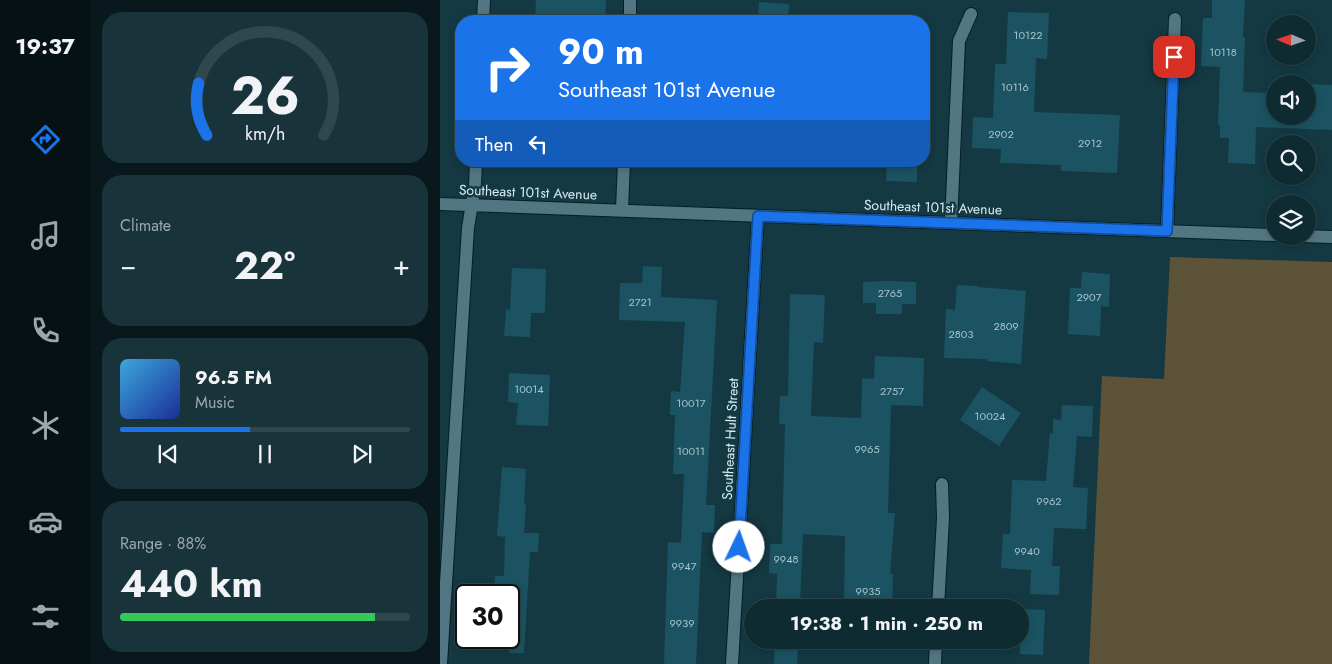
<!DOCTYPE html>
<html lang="en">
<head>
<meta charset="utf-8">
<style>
	body { margin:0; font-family:Jost,sans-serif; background:#18333a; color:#f1f3f6; height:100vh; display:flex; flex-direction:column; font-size:19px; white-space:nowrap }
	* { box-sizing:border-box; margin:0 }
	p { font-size:16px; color:#9ba7ac }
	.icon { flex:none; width:28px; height:28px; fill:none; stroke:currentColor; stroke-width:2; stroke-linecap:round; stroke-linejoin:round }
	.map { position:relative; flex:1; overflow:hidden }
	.drawer { display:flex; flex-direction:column; gap:12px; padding:12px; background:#08181c; width:350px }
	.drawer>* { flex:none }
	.hud { position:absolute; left:15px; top:15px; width:475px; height:152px; border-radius:20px; box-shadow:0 2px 8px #0003,0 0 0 1px #2f474d; background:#1a73e8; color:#fff; overflow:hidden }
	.needle { width:32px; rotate:272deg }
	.tools { position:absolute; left:826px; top:15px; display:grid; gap:10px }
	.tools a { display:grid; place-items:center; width:50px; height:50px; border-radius:50%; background:#0f2b32; box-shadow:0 2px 8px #0003,0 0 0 1px #2f474d; font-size:25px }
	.speed { position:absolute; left:15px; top:584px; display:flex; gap:10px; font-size:25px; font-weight:700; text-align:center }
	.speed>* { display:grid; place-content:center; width:65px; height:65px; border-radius:50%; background:#0f2b32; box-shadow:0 2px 8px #0003,0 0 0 1px #2f474d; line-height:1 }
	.speed .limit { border:2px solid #111; border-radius:8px; background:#fff; color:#111 }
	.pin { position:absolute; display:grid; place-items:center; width:42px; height:42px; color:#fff; margin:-21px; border-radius:10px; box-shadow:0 2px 8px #0006 }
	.me { position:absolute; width:55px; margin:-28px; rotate:3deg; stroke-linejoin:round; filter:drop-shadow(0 0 4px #0008) }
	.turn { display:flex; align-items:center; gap:18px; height:105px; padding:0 20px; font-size:22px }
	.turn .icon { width:65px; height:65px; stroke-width:2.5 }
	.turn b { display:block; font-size:35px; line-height:42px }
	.then { display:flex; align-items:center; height:48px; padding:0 20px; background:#0003; gap:10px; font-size:19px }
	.big { font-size:38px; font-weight:700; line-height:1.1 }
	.drawer .card { flex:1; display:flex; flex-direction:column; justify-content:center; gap:8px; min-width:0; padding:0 18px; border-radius:20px; background:#18333a }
	.drawer .dial { align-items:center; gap:0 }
	.dial svg { height:130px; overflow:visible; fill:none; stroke:#2f474d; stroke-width:7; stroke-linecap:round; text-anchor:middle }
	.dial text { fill:#f1f3f6; stroke:none }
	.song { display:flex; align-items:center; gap:15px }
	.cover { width:60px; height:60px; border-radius:8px; background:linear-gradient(135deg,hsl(200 70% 55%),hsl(230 70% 35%)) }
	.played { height:5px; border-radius:2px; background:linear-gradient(90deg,#1a73e8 45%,#2f474d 45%) }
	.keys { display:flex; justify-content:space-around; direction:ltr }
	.heat { display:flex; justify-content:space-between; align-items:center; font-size:28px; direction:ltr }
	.charge { height:8px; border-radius:4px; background:linear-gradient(90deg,#34c759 88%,#2f474d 0) }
	.trip { position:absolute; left:304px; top:599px; width:285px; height:50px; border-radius:25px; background:#0f2b32; box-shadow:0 2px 8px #0003,0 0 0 1px #2f474d; font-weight:700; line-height:50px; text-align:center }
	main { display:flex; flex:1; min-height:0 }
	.menu { display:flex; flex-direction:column; width:90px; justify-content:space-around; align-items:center; background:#061114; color:#9ba7ac }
	.menu .icon { width:35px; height:35px }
	.menu .selected { color:#1a73e8 }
	.menu b { font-size:22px; color:#f1f3f6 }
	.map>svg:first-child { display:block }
	.green { fill:#5d5338 }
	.building { fill:#1b5362; fill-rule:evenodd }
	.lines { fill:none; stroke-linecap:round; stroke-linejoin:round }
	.lane-casing { stroke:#041f26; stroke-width:14 }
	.street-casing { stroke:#041f26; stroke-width:14 }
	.lane { stroke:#537782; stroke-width:12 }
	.street { stroke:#537782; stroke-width:12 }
	.route-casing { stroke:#114b97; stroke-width:12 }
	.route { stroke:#1a73e8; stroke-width:9 }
	.labels { text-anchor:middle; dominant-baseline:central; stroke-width:5; stroke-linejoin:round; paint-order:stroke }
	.number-label { font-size:11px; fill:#a8c5cd }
	.street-label { font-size:14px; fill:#d7ebf1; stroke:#143943 }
</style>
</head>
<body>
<main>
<nav class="menu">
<b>19:37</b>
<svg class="icon selected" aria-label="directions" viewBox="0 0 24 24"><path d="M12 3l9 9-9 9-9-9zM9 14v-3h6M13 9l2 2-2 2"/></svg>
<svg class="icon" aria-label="music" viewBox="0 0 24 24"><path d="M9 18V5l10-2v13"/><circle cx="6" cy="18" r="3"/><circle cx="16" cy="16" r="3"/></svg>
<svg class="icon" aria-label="phone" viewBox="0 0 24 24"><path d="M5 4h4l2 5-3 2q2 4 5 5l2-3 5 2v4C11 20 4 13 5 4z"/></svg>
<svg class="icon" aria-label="climate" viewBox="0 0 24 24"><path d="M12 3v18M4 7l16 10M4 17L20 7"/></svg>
<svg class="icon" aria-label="car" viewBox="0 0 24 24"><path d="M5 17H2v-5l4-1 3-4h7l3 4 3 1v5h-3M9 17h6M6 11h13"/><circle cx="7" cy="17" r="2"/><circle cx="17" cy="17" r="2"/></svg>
<svg class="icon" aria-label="filters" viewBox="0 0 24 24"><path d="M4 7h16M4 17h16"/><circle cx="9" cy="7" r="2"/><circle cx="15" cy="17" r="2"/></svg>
</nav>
<section class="drawer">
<div class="card dial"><svg viewBox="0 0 100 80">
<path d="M14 69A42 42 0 1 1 86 69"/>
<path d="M14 69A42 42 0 0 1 9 37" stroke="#1a73e8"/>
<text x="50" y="56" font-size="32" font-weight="700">26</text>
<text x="50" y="72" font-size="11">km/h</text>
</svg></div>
<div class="card"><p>Climate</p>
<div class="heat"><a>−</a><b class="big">22°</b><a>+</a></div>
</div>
<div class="card">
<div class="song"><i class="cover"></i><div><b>96.5 FM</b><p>Music</p></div></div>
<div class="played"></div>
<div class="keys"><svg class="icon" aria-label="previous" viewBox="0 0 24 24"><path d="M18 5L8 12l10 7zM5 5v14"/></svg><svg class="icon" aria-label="pause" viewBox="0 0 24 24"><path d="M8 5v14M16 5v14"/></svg><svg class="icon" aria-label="next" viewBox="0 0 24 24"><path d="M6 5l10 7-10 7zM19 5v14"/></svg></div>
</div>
<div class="card"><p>Range · 88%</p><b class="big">440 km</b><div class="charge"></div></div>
</section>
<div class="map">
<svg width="892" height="664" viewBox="0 0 892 664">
	<rect width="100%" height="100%" fill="#143943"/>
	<path class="green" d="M730,257L892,262V664H649L662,376L724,379Z"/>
	<path class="building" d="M96,0H166L165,21L95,18Z
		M772,0H805L803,37H805L803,92L835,93V116H868V84L892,85V130L816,127L815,164L788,163L789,138H780V125H778L780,67L761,66L763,18H772Z
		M319,2L349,4L348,21H318Z
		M568,12L609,13L607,59L596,58L594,112L680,115L677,173L621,171V165L560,163L561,149L532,148L533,117L553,118L555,64H566Z
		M447,161H477V182L446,181Z
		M203,266L222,267L221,297L277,300L266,505H275L274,533L262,532L256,664H224L228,542L241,543L244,474H233L235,415H230L231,391L240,392L245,322L179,320L180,283H202Z
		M72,268L106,269L105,313H91L90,337L64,336L66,309L70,310Z
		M642,272L670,274L669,307L661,306L660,336L628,334L630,288H641Z
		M448,281L476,282V304H462V314H436V303H423V282Z
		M517,285L538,286V287L586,291L581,364L547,361V359L504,358L506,309L515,310Z
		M350,294L385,295L383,343L374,342L371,416L421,418L422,378L434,379L435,356L484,358L483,406L451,405L448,513H455L450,574H453L452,608H336L337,574L329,573L330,544H342L345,424H339L340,396H348ZM363,534L405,536L404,606L360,604Z
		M69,373L110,375L108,426L76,425L78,403L68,402Z
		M542,387L581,413L559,446L520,420Z
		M622,405L653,406L652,437L637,436L633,487L648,488L646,529L614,528L612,566H620L619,595L590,594L591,570L561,568L563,534H570L572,480L606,481L610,432L613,434V419L621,420Z
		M62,467L86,469L84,504H86L84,533H99L98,552H90L84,653H69V595H54L55,576H64L65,537L57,536Z
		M580,609L605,610L603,655L580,654Z
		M335,640H450V649L369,646L368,649H358L357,664H334Z"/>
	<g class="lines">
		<g class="lane-casing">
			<path id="lane" d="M190,21V0
				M182,210L184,161
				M511,223L519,41L531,14
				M727,231L735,19"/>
		</g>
		<g class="street-casing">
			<path id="street" d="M43,21L44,0
				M0,204L835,235
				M862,236L892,237
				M498,608L503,518L502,484
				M1,664L28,228L35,185L36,161
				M292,664L318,216
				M495,664L496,640"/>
		</g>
		<use href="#lane" class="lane"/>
		<use href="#street" class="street"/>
	</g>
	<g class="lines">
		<g class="route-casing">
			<path id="route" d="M299,547L318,216L727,231L734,57"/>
		</g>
		<use href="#route" class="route"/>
	</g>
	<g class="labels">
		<g class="number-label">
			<text x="588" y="35">10122</text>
			<text x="783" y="52">10118</text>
			<text x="575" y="87">10116</text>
			<text x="561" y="134">2902</text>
			<text x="650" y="143">2912</text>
			<text x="450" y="293">2765</text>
			<text x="649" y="297">2907</text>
			<text x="200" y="302">2721</text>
			<text x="566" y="326">2809</text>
			<text x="521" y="334">2803</text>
			<text x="89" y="389">10014</text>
			<text x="452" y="391">2757</text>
			<text x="251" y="403">10017</text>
			<text x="550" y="416">10024</text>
			<text x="427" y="449">9965</text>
			<text x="251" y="451">10011</text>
			<text x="609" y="501">9962</text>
			<text x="587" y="551">9940</text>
			<text x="346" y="559">9948</text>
			<text x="244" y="566">9947</text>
			<text x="428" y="591">9935</text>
			<text x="242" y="623">9939</text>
		</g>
		<g class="street-label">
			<text transform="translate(88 192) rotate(2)">Southeast 101st Avenue</text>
			<text transform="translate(493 207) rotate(2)">Southeast 101st Avenue</text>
			<text transform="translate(290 439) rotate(-87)">Southeast Hult Street</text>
		</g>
	</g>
</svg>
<div class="tools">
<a><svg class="needle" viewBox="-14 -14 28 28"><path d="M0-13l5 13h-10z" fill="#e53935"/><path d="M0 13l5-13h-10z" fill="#9ba7ac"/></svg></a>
<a><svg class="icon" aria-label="sound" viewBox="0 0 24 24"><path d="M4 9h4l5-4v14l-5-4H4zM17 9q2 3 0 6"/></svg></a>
<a><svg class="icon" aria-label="search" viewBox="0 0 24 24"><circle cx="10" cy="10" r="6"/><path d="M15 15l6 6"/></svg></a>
<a><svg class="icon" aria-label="layers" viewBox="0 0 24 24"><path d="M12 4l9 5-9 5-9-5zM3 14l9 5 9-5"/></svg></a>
</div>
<div class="speed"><div class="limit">30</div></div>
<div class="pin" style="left:734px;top:57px;background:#d93025"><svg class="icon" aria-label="arrive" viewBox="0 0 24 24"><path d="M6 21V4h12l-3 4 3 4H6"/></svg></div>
<svg class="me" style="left:299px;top:547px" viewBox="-20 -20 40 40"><circle r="19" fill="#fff"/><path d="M0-13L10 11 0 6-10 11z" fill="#1a73e8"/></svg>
<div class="trip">19:38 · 1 min · 250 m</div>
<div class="hud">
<div class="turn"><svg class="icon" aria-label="right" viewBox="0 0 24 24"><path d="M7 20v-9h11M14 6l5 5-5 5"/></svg><div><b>90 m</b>Southeast 101st Avenue</div></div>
<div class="then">Then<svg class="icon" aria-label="left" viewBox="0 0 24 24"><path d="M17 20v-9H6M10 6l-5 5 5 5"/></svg></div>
</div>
</div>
</main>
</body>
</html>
